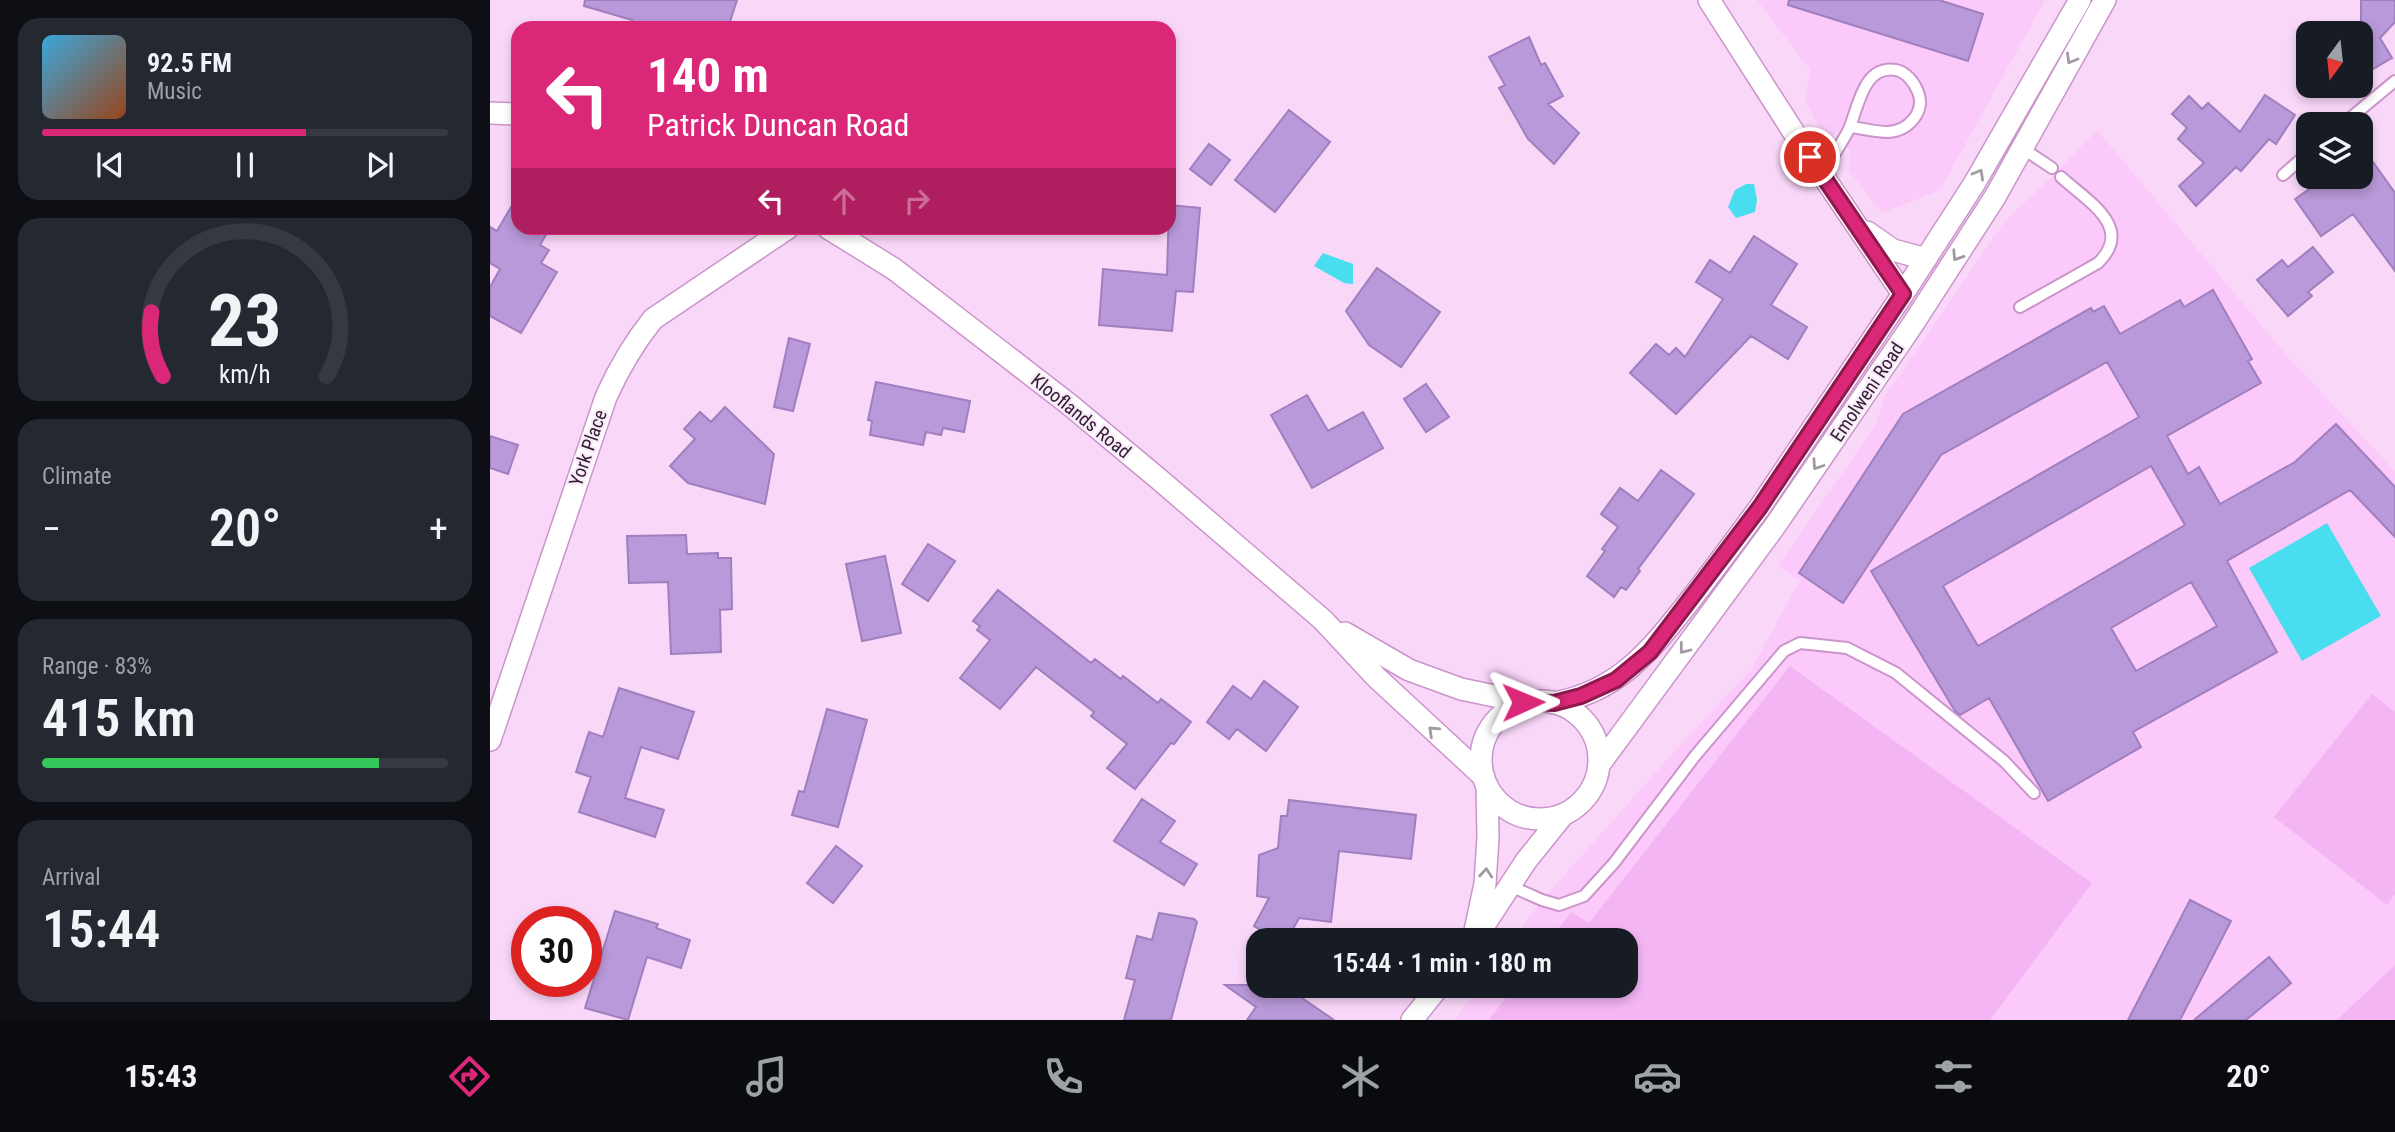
<!DOCTYPE html>
<html lang="en">
<head>
<meta charset="utf-8">
<style>
	body { margin:0; font-family:"Roboto Condensed",sans-serif; background:#242831; color:#f1f3f6; height:100vh; display:flex; flex-direction:column; font-size:26px; white-space:nowrap }
	* { box-sizing:border-box; margin:0 }
	p { font-size:23px; color:#9ea1a6 }
	.icon { flex:none; width:38px; height:38px; fill:none; stroke:currentColor; stroke-width:2; stroke-linecap:round; stroke-linejoin:round }
	.map { position:relative; flex:1; overflow:hidden }
	.sheet { display:flex; flex-direction:column; gap:18px; padding:18px; background:#0d0f14; width:490px }
	.sheet>* { flex:none }
	.hud { position:absolute; left:21px; top:21px; width:665px; height:214px; border-radius:21px; box-shadow:0 4px 10px #0003; background:#db2777; color:#fff; overflow:hidden }
	.needle { width:46px; rotate:195deg }
	.controls { position:absolute; left:1806px; top:21px; display:grid; gap:14px }
	.controls a { display:grid; place-items:center; width:77px; height:77px; border-radius:14px; background:#171b24; box-shadow:0 4px 10px #0003; font-size:35px }
	.speed { position:absolute; left:21px; top:906px; display:flex; gap:14px; font-size:35px; font-weight:700; text-align:center }
	.speed>* { display:grid; place-content:center; width:91px; height:91px; border-radius:50%; background:#171b24; box-shadow:0 4px 10px #0003; line-height:1 }
	.speed .limit { border:10px solid #d22; background:#fff; color:#111 }
	.pin { position:absolute; display:grid; place-items:center; width:60px; height:60px; color:#fff; margin:-30px; border:4px solid #fff; border-radius:50%; box-shadow:0 2px 7px #0007 }
	.me { position:absolute; width:77px; margin:-38px; rotate:89deg; stroke-linejoin:round; filter:drop-shadow(0 0 5px #0008) }
	.turn { display:flex; align-items:center; gap:24px; height:147px; padding:0 21px; font-size:32px }
	.turn .icon { width:91px; height:91px; stroke-width:2.5 }
	.turn b { display:block; font-size:49px; line-height:60px }
	.lanes { display:flex; align-items:center; height:66px; padding:0 21px; background:#0003; justify-content:center; gap:35px; direction:ltr }
	.lanes .off { opacity:.35 }
	.big { font-size:52px; font-weight:600; line-height:1.1 }
	.sheet .card { flex:1; display:flex; flex-direction:column; justify-content:center; gap:10px; min-width:0; padding:0 24px; border-radius:21px; background:#242831 }
	.sheet .dial { align-items:center; gap:0 }
	.dial svg { height:182px; overflow:visible; fill:none; stroke:#363941; stroke-width:7; stroke-linecap:round; text-anchor:middle }
	.dial text { fill:#f1f3f6; stroke:none }
	.song { display:flex; align-items:center; gap:21px }
	.cover { width:84px; height:84px; border-radius:10px; background:linear-gradient(135deg,hsl(200 70% 55%),hsl(20 70% 35%)) }
	.played { height:7px; border-radius:4px; background:linear-gradient(90deg,#db2777 65%,#363941 65%) }
	.keys { display:flex; justify-content:space-around; direction:ltr }
	.heat { display:flex; justify-content:space-between; align-items:center; font-size:38px; direction:ltr }
	.charge { height:10px; border-radius:5px; background:linear-gradient(90deg,#34c759 83%,#363941 0) }
	.trip { position:absolute; left:756px; top:928px; width:392px; height:70px; border-radius:21px; background:#171b24; box-shadow:0 4px 10px #0003; font-weight:600; line-height:70px; text-align:center }
	.tab-bar { display:flex; height:112px; justify-content:space-around; align-items:center; background:#090b0e; color:#9ea1a6 }
	.tab-bar .icon { width:49px; height:49px }
	.tab-bar .on { color:#db2777 }
	.tab-bar b { font-size:32px; color:#f1f3f6 }
	main { display:flex; flex:1; min-height:0 }
	.map>svg:first-child { display:block }
	.built { fill:#fcc9fb }
	.green { fill:#f3b5f3 }
	.water { fill:#48def0 }
	.building { fill:#b999d9; stroke:#9f7fbe; stroke-width:2; fill-rule:evenodd }
	.lines { fill:none; stroke-linecap:round; stroke-linejoin:round }
	.lane-casing { stroke:#cb95cb; stroke-width:14 }
	.street-casing { stroke:#cb95cb; stroke-width:24 }
	.lane { stroke:#fff; stroke-width:10 }
	.street { stroke:#fff; stroke-width:21 }
	.oneway { stroke:#a399a3 }
	.route-casing { stroke:#8e194d; stroke-width:18 }
	.route { stroke:#db2777; stroke-width:12 }
	.labels { text-anchor:middle; dominant-baseline:central; stroke-width:5; stroke-linejoin:round; paint-order:stroke }
	.street-label { font-size:19px; fill:#321d32; stroke:#f8edf8 }
</style>
</head>
<body>
<main>
<section class="sheet">
<div class="card">
<div class="song"><i class="cover"></i><div><b>92.5 FM</b><p>Music</p></div></div>
<div class="played"></div>
<div class="keys"><svg class="icon" aria-label="previous" viewBox="0 0 24 24"><path d="M18 5L8 12l10 7zM5 5v14"/></svg><svg class="icon" aria-label="pause" viewBox="0 0 24 24"><path d="M8 5v14M16 5v14"/></svg><svg class="icon" aria-label="next" viewBox="0 0 24 24"><path d="M6 5l10 7-10 7zM19 5v14"/></svg></div>
</div>
<div class="card dial"><svg viewBox="0 0 100 80">
<path d="M14 69A42 42 0 1 1 86 69"/>
<path d="M14 69A42 42 0 0 1 9 41" stroke="#db2777"/>
<text x="50" y="56" font-size="32" font-weight="700">23</text>
<text x="50" y="72" font-size="11">km/h</text>
</svg></div>
<div class="card"><p>Climate</p>
<div class="heat"><a>−</a><b class="big">20°</b><a>+</a></div>
</div>
<div class="card"><p>Range · 83%</p><b class="big">415 km</b><div class="charge"></div></div>
<div class="card"><p>Arrival</p><b class="big">15:44</b></div>
</section>
<div class="map">
<svg width="1905" height="1020" viewBox="0 0 1905 1020">
	<rect width="100%" height="100%" fill="#f9d7f9"/>
	<path class="built" d="M1267,0H1555L1450,190L1392,213L1359,171L1360,151L1347,132L1336,139L1315,101L1320,70Z
		M1607,130L1798,357L1905,471V1020H965L990,985H1136V940H1023L1052,900L1192,743L1261,670L1310,580L1288,566L1385,426L1395,396L1515,221L1564,175Z"/>
	<path class="green" d="M1300,666L1602,883L1500,1020H999L1025,985H1136V940H1060L1081,912L1099,923Z
		M1882,694L1905,712V894L1897,905L1784,817Z
		M1905,965V1020H1847Z"/>
	<path class="water" d="M1256,184H1264L1267,200L1265,212L1246,218L1238,207L1245,190Z
		M833,253L863,264V284L854,283L824,266Z
		M1837,523L1891,616L1812,661L1759,568Z"/>
	<path class="building" d="M95,0H247L238,28H140L142,20L94,6Z
		M1299,0H1449L1493,14L1478,61L1298,5Z
		M1871,0H1905V22L1890,38L1902,58L1871,76Z
		M1039,37L1051,65L1055,63L1073,96L1058,104L1089,133L1064,164L1038,139L1009,88L1015,85L999,57Z
		M1775,95L1805,115L1786,144L1779,139L1751,171L1746,167L1706,206L1689,186L1714,163L1688,139L1697,128L1682,114L1699,96L1712,109L1718,103L1750,132Z
		M799,110L840,142L785,212L745,180Z
		M719,144L740,160L721,185L700,169Z
		M1871,145L1905,193V271L1863,214L1831,236L1805,199L1837,177H1871Z
		M28,195V228H60L50,245L59,250L51,263L67,272L31,333L0,316V287L10,269L0,263V227L7,231Z
		M679,205L710,208L703,292L686,291L682,331L609,325L613,269L677,275Z
		M1264,236L1307,264L1281,305L1317,327L1298,359L1261,336L1186,414L1140,373L1166,344L1179,355L1186,348L1195,357L1233,299L1206,282L1220,260L1240,273Z
		M1823,247L1843,272L1818,292L1822,296L1798,316L1767,280L1792,260L1798,267Z
		M887,268L950,312L911,367L879,345L856,311Z
		M1723,290L1762,359L1758,361L1771,383L1677,436L1698,474L1709,467L1730,504L1805,462L1846,424L1905,487V537L1860,490L1737,561L1787,652L1643,732L1651,747L1558,801L1499,698L1470,715L1465,711L1381,571L1649,417L1617,362L1451,455L1353,603L1309,573L1413,414L1601,308L1603,312L1614,306L1630,334L1690,300L1694,307ZM1661,466L1695,525L1488,646L1453,586ZM1701,582L1727,626L1646,671L1621,628Z
		M299,338L320,344L303,411L284,407Z
		M386,382L480,401L474,432L453,428L451,435L436,432L433,445L380,435L382,421L378,420Z
		M936,384L959,417L936,432L914,399Z
		M817,395L838,431L873,412L893,448L822,488L781,415Z
		M235,407L284,454L275,504L198,483L180,466L205,439L194,429L210,412L221,422Z
		M0,436L28,445L18,474L0,468Z
		M1171,470L1204,494L1148,569L1150,571L1136,590L1131,587L1124,597L1097,576L1115,551L1112,549L1128,527L1111,514L1130,488L1148,501Z
		M196,535L197,554L228,553V558H241L242,609L230,610L231,652L181,654L178,582L139,583L137,536Z
		M438,544L465,561L438,601L412,584Z
		M395,556L411,633L372,641L356,564Z
		M508,590L601,663L605,659L631,679L633,676L668,703L671,699L701,722L684,744L681,743L645,789L617,768L637,744L601,716L604,712L546,667L510,709L470,678L500,640L487,630L490,626L483,621Z
		M774,681L808,707L776,751L747,729L739,739L717,722L743,686L761,699Z
		M129,688L204,712L188,759L151,747L135,798L174,810L165,837L89,812L101,777L86,772L99,732L113,737Z
		M337,709L377,720L348,827L302,815L309,791L314,792Z
		M652,799L685,821L670,842L707,864L694,885L624,841Z
		M799,800L926,815L921,859L849,851L841,922L809,918L797,940H788L764,926L779,898L767,896L769,855L788,848L791,816H797Z
		M346,846L372,866L343,903L317,883Z
		M1700,900L1741,921L1690,1020H1638Z
		M125,911L168,924L166,928L200,940L191,968L157,957L138,1020L95,1008Z
		M669,913L704,919L707,922L681,1020H634L645,980L636,978L647,936L662,940Z
		M1779,957L1801,983L1756,1020H1704Z
		M735,985H793L844,1020H757L766,1007Z"/>
	<g class="lines">
		<g class="lane-casing">
			<path id="lane" d="M1853,124L1905,81
				M1532,148L1562,168
				M1332,175C1340,161 1349,147 1357,133C1368,113 1371,64 1406,70C1416,72 1424,82 1428,92C1436,112 1418,131 1398,132C1385,132 1372,128 1360,127
				M1793,175L1818,153
				M1530,307L1608,263C1645,227 1597,201 1571,177
				M1018,885L1052,900L1069,905L1094,896L1124,863L1205,756L1277,671L1294,651L1310,643L1357,648L1406,673L1514,761L1544,793"/>
		</g>
		<g class="street-casing">
			<path id="street" d="M1219,0L1308,139L1413,294
				M0,113L28,114
				M338,228L404,269L580,405L670,480L833,620L886,677L994,777
				M1377,232L1403,250L1436,259
				M855,633L919,670L971,689L1033,702
				M991 760a59 59 0 1 1 118 0a59 59 0 1 1-118 0Z
				M1064,703C1131,691 1162,648 1202,598C1225,568 1248,537 1270,507L1413,294L1484,184L1590,0
				M0,740L116,397C129,368 143,344 163,319L298,228
				M1109,765L1285,526L1423,324L1505,197L1615,0
				M991,930L1036,861L1073,815
				M983,940L995,884L998,837L997,785
				M922,1020L950,985"/>
		</g>
		<use href="#lane" class="lane"/>
		<use href="#street" class="street"/>
	</g>
	<defs><path id="oneway-chevron" d="M-2-3.5L2.5 0L-2 3.5" fill="none" stroke-width="1.6" stroke-linecap="round" stroke-linejoin="round" transform="scale(1.75)"/></defs>
	<g class="oneway">
		<use href="#oneway-chevron" transform="translate(1581 59) rotate(120)"/>
		<use href="#oneway-chevron" transform="translate(1489 174) rotate(-60)"/>
		<use href="#oneway-chevron" transform="translate(1467 256) rotate(123)"/>
		<use href="#oneway-chevron" transform="translate(1327 465) rotate(124)"/>
		<use href="#oneway-chevron" transform="translate(1194 649) rotate(128)"/>
		<use href="#oneway-chevron" transform="translate(943 731) rotate(-137)"/>
		<use href="#oneway-chevron" transform="translate(996 873) rotate(-85)"/>
	</g>
	<g class="lines">
		<g class="route-casing">
			<path id="route" d="M1033,702L1064,703L1091,696L1126,680L1160,652L1270,507L1413,294L1320,157"/>
		</g>
		<use href="#route" class="route"/>
	</g>
	<g class="labels">
		<g class="street-label">
			<text transform="translate(1377 392) rotate(-56)">Emolweni Road</text>
			<text transform="translate(591 416) rotate(39)">Klooflands Road</text>
			<text transform="translate(98 448) rotate(-71)">York Place</text>
		</g>
	</g>
</svg>
<div class="controls">
<a><svg class="needle" viewBox="-14 -14 28 28"><path d="M0-13l5 13h-10z" fill="#e53935"/><path d="M0 13l5-13h-10z" fill="#9ea1a6"/></svg></a>
<a><svg class="icon" aria-label="layers" viewBox="0 0 24 24"><path d="M12 4l9 5-9 5-9-5zM3 14l9 5 9-5"/></svg></a>
</div>
<div class="speed"><div class="limit">30</div></div>
<div class="pin" style="left:1320px;top:157px;background:#d93025"><svg class="icon" aria-label="arrive" viewBox="0 0 24 24"><path d="M6 21V4h12l-3 4 3 4H6"/></svg></div>
<svg class="me" style="left:1033px;top:702px" viewBox="-20 -20 40 40"><path d="M0-17L14 15 0 8-14 15z" fill="#db2777" stroke="#fff" stroke-width="4"/></svg>
<div class="trip">15:44 · 1 min · 180 m</div>
<div class="hud">
<div class="turn"><svg class="icon" aria-label="left" viewBox="0 0 24 24"><path d="M17 20v-9H6M10 6l-5 5 5 5"/></svg><div><b>140 m</b>Patrick Duncan Road</div></div>
<div class="lanes"><svg class="icon" aria-label="left" viewBox="0 0 24 24"><path d="M17 20v-9H6M10 6l-5 5 5 5"/></svg><svg class="icon off" aria-label="ahead" viewBox="0 0 24 24"><path d="M12 20V5M6 11l6-6 6 6"/></svg><svg class="icon off" aria-label="right" viewBox="0 0 24 24"><path d="M7 20v-9h11M14 6l5 5-5 5"/></svg></div>
</div>
</div>
</main>
<nav class="tab-bar">
<b>15:43</b>
<svg class="icon on" aria-label="directions" viewBox="0 0 24 24"><path d="M12 3l9 9-9 9-9-9zM9 14v-3h6M13 9l2 2-2 2"/></svg>
<svg class="icon" aria-label="music" viewBox="0 0 24 24"><path d="M9 18V5l10-2v13"/><circle cx="6" cy="18" r="3"/><circle cx="16" cy="16" r="3"/></svg>
<svg class="icon" aria-label="phone" viewBox="0 0 24 24"><path d="M5 4h4l2 5-3 2q2 4 5 5l2-3 5 2v4C11 20 4 13 5 4z"/></svg>
<svg class="icon" aria-label="climate" viewBox="0 0 24 24"><path d="M12 3v18M4 7l16 10M4 17L20 7"/></svg>
<svg class="icon" aria-label="car" viewBox="0 0 24 24"><path d="M5 17H2v-5l4-1 3-4h7l3 4 3 1v5h-3M9 17h6M6 11h13"/><circle cx="7" cy="17" r="2"/><circle cx="17" cy="17" r="2"/></svg>
<svg class="icon" aria-label="filters" viewBox="0 0 24 24"><path d="M4 7h16M4 17h16"/><circle cx="9" cy="7" r="2"/><circle cx="15" cy="17" r="2"/></svg>
<b>20°</b>
</nav>
</body>
</html>
